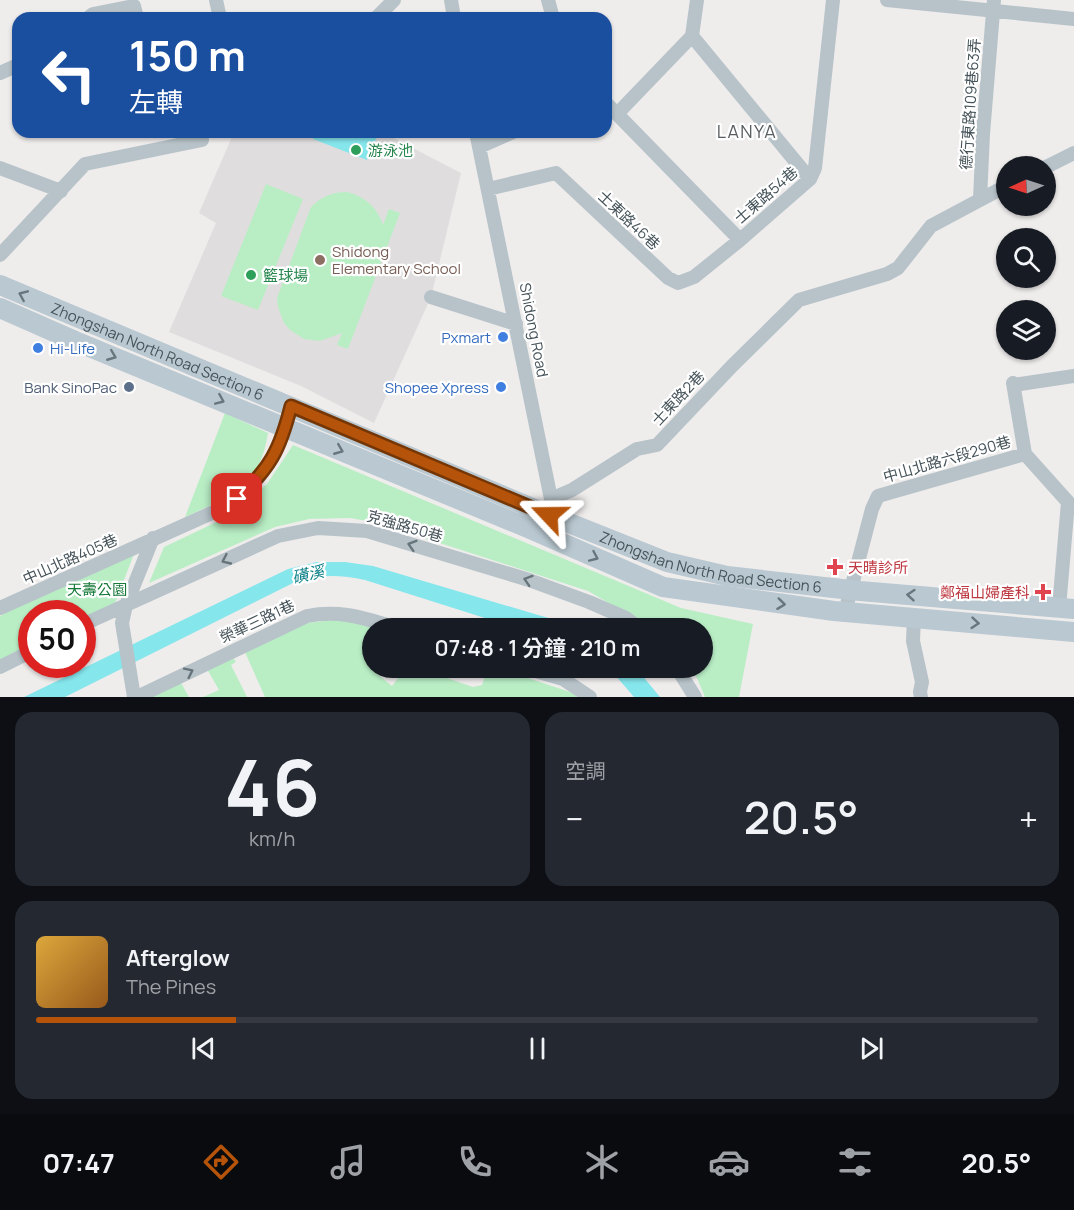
<!DOCTYPE html>
<html lang="zh-TW">
<head>
<meta charset="utf-8">
<style>
	body { margin:0; font-family:Manrope,"Noto Sans TC",sans-serif; background:#242831; color:#f1f3f6; height:100vh; display:flex; flex-direction:column; font-size:22px; white-space:nowrap }
	* { box-sizing:border-box; margin:0 }
	p { font-size:20px; color:#9ea1a6 }
	.icon { flex:none; width:33px; height:33px; fill:none; stroke:currentColor; stroke-width:2; stroke-linecap:round; stroke-linejoin:round }
	.map { position:relative; height:697px; overflow:hidden }
	.details { display:flex; flex-direction:column; gap:15px; padding:15px; background:#0d0f14; flex:1 }
	.details>* { flex:none }
	.hud { position:absolute; left:12px; top:12px; width:600px; height:126px; border-radius:18px; box-shadow:0 2px 4px #0004; background:#1a4fa0; color:#fff; overflow:hidden }
	.needle { width:39px; rotate:267deg }
	.buttons { position:absolute; left:996px; top:156px; display:grid; gap:12px }
	.buttons a { display:grid; place-items:center; width:60px; height:60px; border-radius:50%; background:#171b24; box-shadow:0 2px 4px #0004; font-size:30px }
	.speed { position:absolute; left:18px; top:600px; display:flex; gap:12px; font-size:30px; font-weight:700; text-align:center }
	.speed>* { display:grid; place-content:center; width:78px; height:78px; border-radius:50%; background:#171b24; box-shadow:0 2px 4px #0004; line-height:1 }
	.speed .limit { border:9px solid #d22; background:#fff; color:#111 }
	.pin { position:absolute; display:grid; place-items:center; width:51px; height:51px; color:#fff; margin:-26px; border-radius:12px; box-shadow:0 3px 9px #0006 }
	.me { position:absolute; width:66px; margin:-33px; rotate:293deg; stroke-linejoin:round; filter:drop-shadow(0 0 4px #0008) }
	.turn { display:flex; align-items:center; gap:21px; height:126px; padding:0 18px; font-size:27px }
	.turn .icon { width:78px; height:78px; stroke-width:2.5 }
	.turn b { display:block; font-size:42px; line-height:51px }
	.big { font-size:45px; font-weight:600; line-height:1.1 }
	.details .card { flex:1; display:flex; flex-direction:column; justify-content:center; gap:9px; min-width:0; padding:0 21px; border-radius:18px; background:#242831 }
	.details .dial { align-items:center; gap:0 }
	.dial b { font-size:78px; line-height:1 }
	.song { display:flex; align-items:center; gap:18px }
	.cover { width:72px; height:72px; border-radius:9px; background:linear-gradient(135deg,hsl(40 70% 55%),hsl(30 70% 35%)) }
	.played { height:6px; border-radius:3px; background:linear-gradient(90deg,#b45309 20%,#363941 20%) }
	.keys { display:flex; justify-content:space-around; direction:ltr }
	.heat { display:flex; justify-content:space-between; align-items:center; font-size:33px; direction:ltr }
	.details .tiles { flex:1; display:grid; gap:15px; grid-template-columns:1fr 1fr }
	.card:last-child { grid-column:span 2 }
	.trip { position:absolute; left:362px; top:618px; width:351px; height:60px; border-radius:30px; background:#171b24; box-shadow:0 2px 4px #0004; font-weight:600; line-height:60px; text-align:center }
	.menu { display:flex; height:96px; justify-content:space-around; align-items:center; background:#090b0e; color:#9ea1a6 }
	.menu .icon { width:42px; height:42px }
	.menu .selected { color:#b45309 }
	.menu b { font-size:27px; color:#f1f3f6 }
	.map>svg:first-child { display:block }
	.education { fill:#e0ddde }
	.green { fill:#b9eec5 }
	.water { fill:#85e6ec }
	.lines { fill:none; stroke-linecap:round; stroke-linejoin:round }
	.street { stroke:#b7c3c9; stroke-width:14 }
	.secondary { stroke:#b9c8d1; stroke-width:20 }
	.oneway { stroke:#68767d }
	.oneway2 { stroke:#67757b }
	.route-casing { stroke:#753606; stroke-width:15 }
	.route { stroke:#b45309; stroke-width:10 }
	.leisure-dot { fill:#2e9e5b; stroke:#fff; stroke-width:2 }
	.education-dot { fill:#8d6e63; stroke:#fff; stroke-width:2 }
	.shop-dot { fill:#3f7fe0; stroke:#fff; stroke-width:2 }
	.service-dot { fill:#5c6f8a; stroke:#fff; stroke-width:2 }
	.health-dot { fill:#e0444e; stroke:#fff; stroke-width:2 }
	.labels { text-anchor:middle; dominant-baseline:central; stroke-width:4.5; stroke-linejoin:round; paint-order:stroke }
	.street-label { font-size:15px; fill:#455359; stroke:#fff }
	.leisure-label { font-size:15px; fill:#27864d; stroke:#fff; text-anchor:start }
	.education-label { font-size:15px; fill:#785e54; stroke:#fff; text-anchor:start }
	.shop-label { font-size:15px; fill:#366cbe; stroke:#fff; text-anchor:end }
	.service-label { font-size:15px; fill:#4e5e75; stroke:#fff; text-anchor:end }
	.health-label { font-size:15px; fill:#be3a42; stroke:#fff; text-anchor:start }
	.park-label { font-size:15px; fill:#167a39; stroke:#fff }
	.water-label { font-size:16px; font-style:italic; fill:#0c8188; stroke:#fff }
	.quarter-label { font-size:18px; letter-spacing:1.5px; fill:#595e61; stroke:#fff }
</style>
</head>
<body>
<div class="map">
<svg width="1074" height="697" viewBox="0 0 1074 697">
	<rect width="100%" height="100%" fill="#efecec"/>
	<path class="education" d="M234,132H382L461,173L431,297L374,423L301,386L169,332L216,223L199,213Z"/>
	<path class="green" d="M266,184L303,199L258,310L221,296Z
		M347,192C366,197 377,207 383,225L389,209L400,213L348,349L337,345L342,333L320,341L304,339L290,330L284,323L278,307L277,298L311,207C322,196 333,192 347,192Z
		M225,413L268,433C266,445 263,458 256,469C241,492 210,506 185,517Z
		M293,445L681,608L753,624L739,697H705L697,678L689,668H702V628H652L588,591L378,523L350,518L309,519L275,527L149,583L164,547L225,518L267,484Z
		M120,554H134L114,606L83,618L82,614H32L31,644L0,661V616Z
		M342,619L373,627L366,659L372,661V668H380L377,674L392,686L406,668H440L438,675L473,687L482,685L488,668H497L573,693L577,697H265L244,650L307,623Z
		M232,656L236,662L231,665L247,697H203L219,690L207,669Z
		M181,683L189,697H151Z"/>
	<path class="water" d="M316,132H379L367,160L313,139Z
		M317,562H345L373,566L582,628H516L365,580C343,575 323,575 301,579L65,697H24L288,569Z
		M609,668H636L660,697H634Z"/>
	<g class="lines">
		<path class="street" d="M216,0L220,18
			M451,0L454,18
			M548,0L553,18
			M697,0L692,36L810,179
			M887,0L1074,19
			M88,18L93,14L134,6L137,18
			M376,18L394,0
			M0,73L18,65
			M606,103L617,114L692,36
			M617,114L740,240L810,179L815,168L833,0
			M476,132L551,499L550,506
			M479,147L513,132
			M1046,167L1074,153
			M0,168L61,191
			M488,189L556,173L668,278L678,283L694,277L740,240
			M980,199L983,134L994,0
			M0,255L85,164L202,140L200,132
			M431,297L516,324
			M1013,383L1025,454
			M1014,385L1074,376
			M1025,454L1068,502L1059,608
			M551,499L572,490L637,449L657,445L732,366L799,300L887,274L898,268L931,226L1006,186
			M0,608L216,511C262,485 278,457 291,406
			M845,612L872,509L878,496L1025,454
			M914,617L913,641L922,682L920,692L921,697
			M82,625L278,536L318,528L367,531L529,580L589,602L626,618L639,628
			M0,667L32,651
			M525,668L563,679L590,697
			M677,668L695,697
			M134,697L122,623L126,605L153,538
			M137,697L307,616C341,609 366,619 398,628"/>
		<g class="secondary">
			<path id="s1" d="M0,285L549,515L667,562L727,576L860,591L1074,609"/>
			<path d="M0,308L75,341L528,528L663,587L834,611L1074,632"/>
		</g>
	</g>
	<defs><path id="oneway-chevron" d="M-2-3.5L2.5 0L-2 3.5" fill="none" stroke-width="1.6" stroke-linecap="round" stroke-linejoin="round" transform="scale(1.5)"/></defs>
	<g class="oneway">
		<use href="#oneway-chevron" transform="translate(23 295) rotate(-157)"/>
		<use href="#oneway-chevron" transform="translate(112 356) rotate(22)"/>
		<use href="#oneway-chevron" transform="translate(220 400) rotate(23)"/>
		<use href="#oneway-chevron" transform="translate(339 450) rotate(22)"/>
		<use href="#oneway-chevron" transform="translate(594 557) rotate(24)"/>
		<use href="#oneway-chevron" transform="translate(911 595) rotate(-175)"/>
		<use href="#oneway-chevron" transform="translate(781 604) rotate(7)"/>
		<use href="#oneway-chevron" transform="translate(975 623) rotate(5)"/>
	</g>
	<g class="oneway2">
		<use href="#oneway-chevron" transform="translate(412 545) rotate(-163)"/>
		<use href="#oneway-chevron" transform="translate(226 560) rotate(155)"/>
		<use href="#oneway-chevron" transform="translate(528 580) rotate(-162)"/>
		<use href="#oneway-chevron" transform="translate(189 672) rotate(-26)"/>
	</g>
	<g class="lines">
		<g class="route-casing">
			<path id="route" d="M237,499C270,468 280,450 291,406L549,515"/>
		</g>
		<use href="#route" class="route"/>
	</g>
	<g class="leisure-dot">
		<circle cx="356" cy="150" r="6"/>
		<circle cx="251" cy="275" r="6"/>
	</g>
	<circle class="education-dot" cx="320" cy="260" r="6"/>
	<g class="shop-dot">
		<circle cx="503" cy="337" r="6"/>
		<circle cx="38" cy="348" r="6"/>
		<circle cx="501" cy="387" r="6"/>
	</g>
	<circle class="service-dot" cx="129" cy="387" r="6"/>
	<g class="health-dot">
		<path d="M832 558h6v6h6v6h-6v6h-6v-6h-6v-6h6z"/>
		<path d="M1040 583h6v6h6v6h-6v6h-6v-6h-6v-6h6z"/>
	</g>
	<g class="labels">
		<g class="street-label">
			<text transform="translate(970 104) rotate(-86)">德行東路109巷63弄</text>
			<text transform="translate(766 195) rotate(-41)">士東路54巷</text>
			<text transform="translate(629 220) rotate(43)">士東路46巷</text>
			<text transform="translate(534 330) rotate(79)">Shidong Road</text>
			<text stroke="none"><textPath href="#s1" startOffset="171">Zhongshan North Road Section 6</textPath></text>
			<text transform="translate(678 398) rotate(-47)">士東路2巷</text>
			<text transform="translate(947 459) rotate(-16)">中山北路六段290巷</text>
			<text transform="translate(405 526) rotate(16)">克強路50巷</text>
			<text transform="translate(70 559) rotate(-24)">中山北路405巷</text>
			<text stroke="none"><textPath href="#s1" startOffset="765">Zhongshan North Road Section 6</textPath></text>
			<text transform="translate(257 621) rotate(-25)">榮華三路1巷</text>
		</g>
		<g class="leisure-label">
			<text x="368" y="150">游泳池</text>
			<text x="263" y="275">籃球場</text>
		</g>
		<g class="education-label">
			<text x="332" y="251">Shidong<tspan x="332" dy="17">Elementary School</tspan></text>
		</g>
		<g class="shop-label">
			<text x="491" y="337">Pxmart</text>
			<text x="50" y="348" text-anchor="start">Hi-Life</text>
			<text x="489" y="387">Shopee Xpress</text>
		</g>
		<g class="service-label">
			<text x="117" y="387">Bank SinoPac</text>
		</g>
		<g class="health-label">
			<text x="848" y="567">天晴診所</text>
			<text x="1030" y="592" text-anchor="end">鄭福山婦產科</text>
		</g>
		<g class="park-label">
			<text x="97" y="589">天壽公園</text>
		</g>
		<g class="water-label">
			<text transform="translate(308 574) rotate(-12)">磺溪</text>
		</g>
		<g class="quarter-label">
			<text x="747" y="131">LANYA</text>
		</g>
	</g>
</svg>
<div class="buttons">
<a><svg class="needle" viewBox="-14 -14 28 28"><path d="M0-13l5 13h-10z" fill="#e53935"/><path d="M0 13l5-13h-10z" fill="#9ea1a6"/></svg></a>
<a><svg class="icon" aria-label="search" viewBox="0 0 24 24"><circle cx="10" cy="10" r="6"/><path d="M15 15l6 6"/></svg></a>
<a><svg class="icon" aria-label="layers" viewBox="0 0 24 24"><path d="M12 4l9 5-9 5-9-5zM3 14l9 5 9-5"/></svg></a>
</div>
<div class="speed"><div class="limit">50</div></div>
<div class="pin" style="left:237px;top:499px;background:#d93025"><svg class="icon" aria-label="arrive" viewBox="0 0 24 24"><path d="M6 21V4h12l-3 4 3 4H6"/></svg></div>
<svg class="me" style="left:549px;top:515px" viewBox="-20 -20 40 40"><path d="M0-17L14 15 0 8-14 15z" fill="#b45309" stroke="#fff" stroke-width="4"/></svg>
<div class="trip">07:48 · 1 分鐘 · 210 m</div>
<div class="hud">
<div class="turn"><svg class="icon" aria-label="left" viewBox="0 0 24 24"><path d="M17 20v-9H6M10 6l-5 5 5 5"/></svg><div><b>150 m</b>左轉</div></div>
</div>
</div>
<section class="details">
<div class="tiles">
<div class="card dial"><b>46</b><p>km/h</p></div>
<div class="card"><p>空調</p>
<div class="heat"><a>−</a><b class="big">20.5°</b><a>+</a></div>
</div>
<div class="card">
<div class="song"><i class="cover"></i><div><b>Afterglow</b><p>The Pines</p></div></div>
<div class="played"></div>
<div class="keys"><svg class="icon" aria-label="previous" viewBox="0 0 24 24"><path d="M18 5L8 12l10 7zM5 5v14"/></svg><svg class="icon" aria-label="pause" viewBox="0 0 24 24"><path d="M8 5v14M16 5v14"/></svg><svg class="icon" aria-label="next" viewBox="0 0 24 24"><path d="M6 5l10 7-10 7zM19 5v14"/></svg></div>
</div>
</div>
</section>
<nav class="menu">
<b>07:47</b>
<svg class="icon selected" aria-label="directions" viewBox="0 0 24 24"><path d="M12 3l9 9-9 9-9-9zM9 14v-3h6M13 9l2 2-2 2"/></svg>
<svg class="icon" aria-label="music" viewBox="0 0 24 24"><path d="M9 18V5l10-2v13"/><circle cx="6" cy="18" r="3"/><circle cx="16" cy="16" r="3"/></svg>
<svg class="icon" aria-label="phone" viewBox="0 0 24 24"><path d="M5 4h4l2 5-3 2q2 4 5 5l2-3 5 2v4C11 20 4 13 5 4z"/></svg>
<svg class="icon" aria-label="climate" viewBox="0 0 24 24"><path d="M12 3v18M4 7l16 10M4 17L20 7"/></svg>
<svg class="icon" aria-label="car" viewBox="0 0 24 24"><path d="M5 17H2v-5l4-1 3-4h7l3 4 3 1v5h-3M9 17h6M6 11h13"/><circle cx="7" cy="17" r="2"/><circle cx="17" cy="17" r="2"/></svg>
<svg class="icon" aria-label="filters" viewBox="0 0 24 24"><path d="M4 7h16M4 17h16"/><circle cx="9" cy="7" r="2"/><circle cx="15" cy="17" r="2"/></svg>
<b>20.5°</b>
</nav>
</body>
</html>
